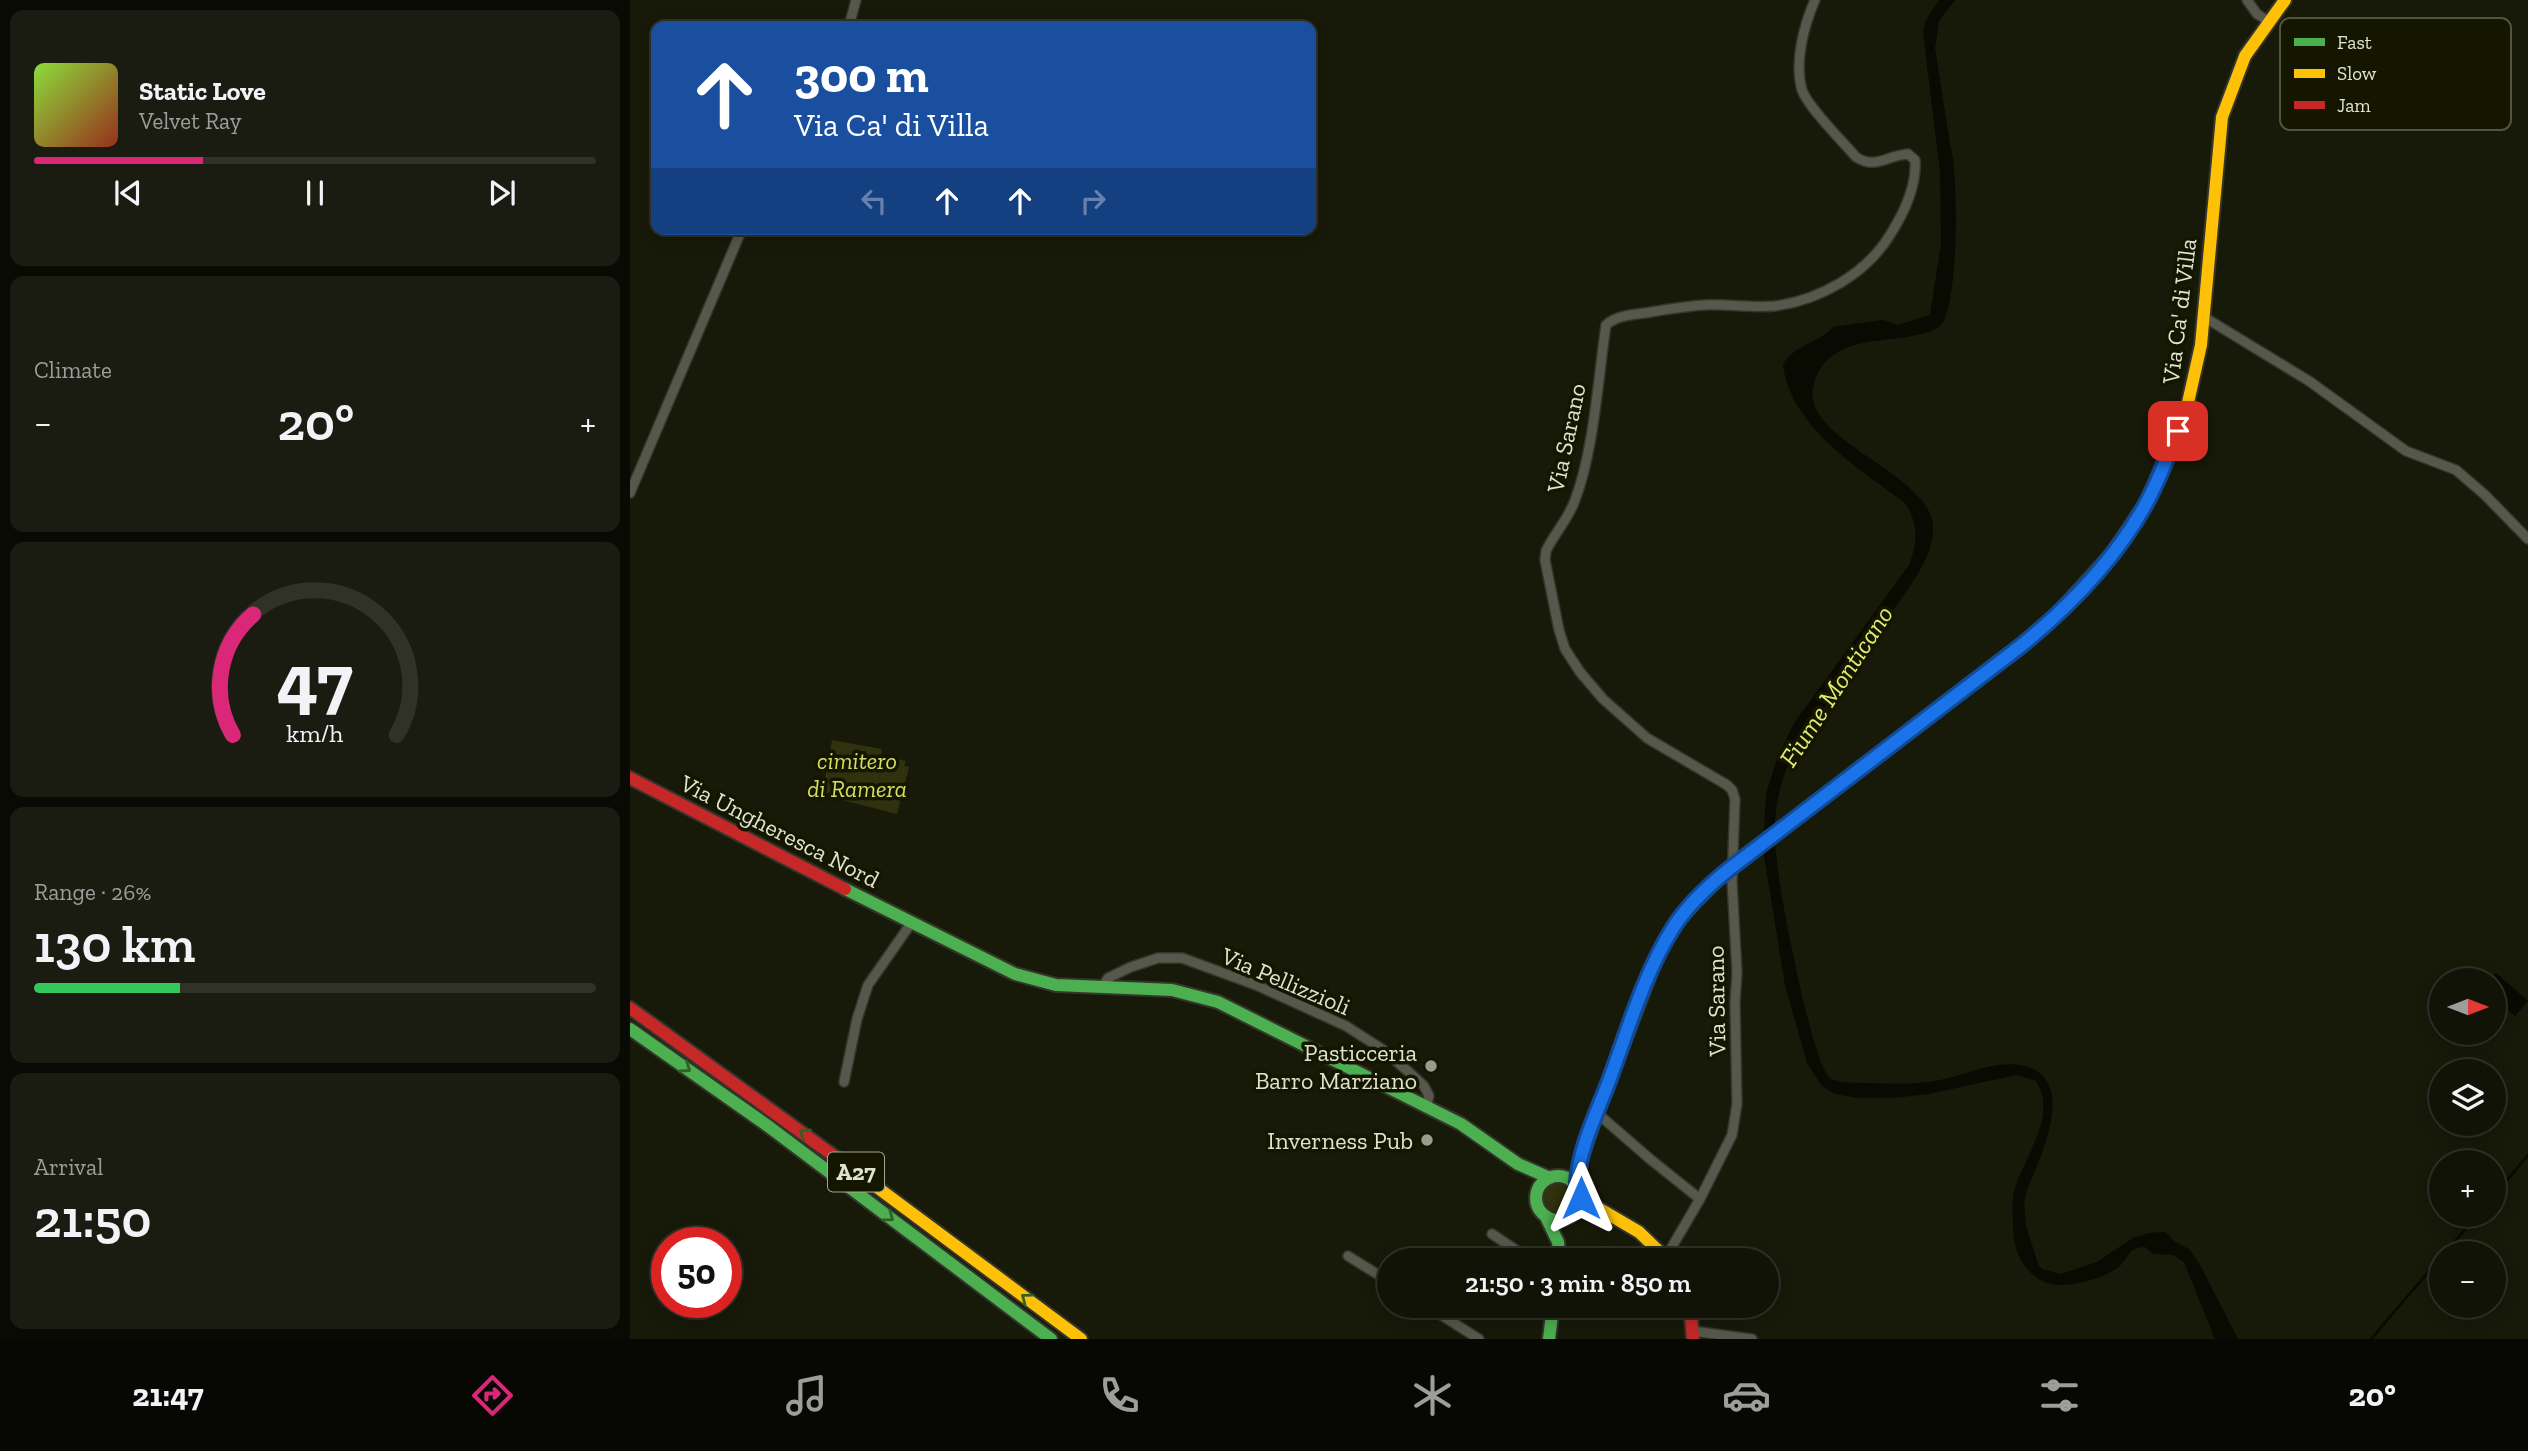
<!DOCTYPE html>
<html lang="en">
<head>
<meta charset="utf-8">
<style>
	body { margin:0; font-family:"Zilla Slab",serif; background:#1a1c11; color:#f1f3f6; height:100vh; display:flex; flex-direction:column; font-size:26px; white-space:nowrap }
	* { box-sizing:border-box; margin:0 }
	p { font-size:23px; color:#9c9e9b }
	.icon { flex:none; width:38px; height:38px; fill:none; stroke:currentColor; stroke-width:2; stroke-linecap:round; stroke-linejoin:round }
	.map { position:relative; flex:1; overflow:hidden }
	.panel { display:flex; flex-direction:column; gap:10px; padding:10px; background:#090a04; width:630px }
	.panel>* { flex:none }
	.banner { position:absolute; left:21px; top:21px; width:665px; height:214px; border-radius:14px; box-shadow:0 4px 18px #0003,0 0 0 2px #303228; background:#1a4fa0; color:#fff; overflow:hidden }
	.needle { width:46px; rotate:90deg }
	.fabs { position:absolute; left:1799px; top:968px; display:grid; gap:14px }
	.fabs a { display:grid; place-items:center; width:77px; height:77px; border-radius:50%; background:#111307; box-shadow:0 4px 18px #0003,0 0 0 2px #303228; font-size:35px }
	.speed { position:absolute; left:21px; top:1227px; display:flex; gap:14px; font-size:35px; font-weight:700; text-align:center }
	.speed>* { display:grid; place-content:center; width:91px; height:91px; border-radius:50%; background:#111307; box-shadow:0 4px 18px #0003,0 0 0 2px #303228; line-height:1 }
	.speed .limit { border:10px solid #d22; background:#fff; color:#111 }
	.pin { position:absolute; display:grid; place-items:center; width:60px; height:60px; color:#fff; margin:-30px; border-radius:14px; box-shadow:0 4px 10px #0006 }
	.me { position:absolute; width:77px; margin:-38px; rotate:0deg; stroke-linejoin:round; filter:drop-shadow(0 0 5px #0008) }
	.turn { display:flex; align-items:center; gap:24px; height:147px; padding:0 28px; font-size:32px }
	.turn .icon { width:91px; height:91px; stroke-width:2.5 }
	.turn b { display:block; font-size:49px; line-height:60px }
	.lanes { display:flex; align-items:center; height:66px; padding:0 28px; background:#0003; justify-content:center; gap:35px; direction:ltr }
	.lanes .off { opacity:.35 }
	.big { font-size:52px; font-weight:600; line-height:1.1 }
	.panel .tile { flex:1; display:flex; flex-direction:column; justify-content:center; gap:10px; min-width:0; padding:0 24px; border-radius:14px; background:#1a1c11 }
	.panel .dial { align-items:center; gap:0 }
	.dial svg { height:182px; overflow:visible; fill:none; stroke:#303228; stroke-width:7; stroke-linecap:round; text-anchor:middle }
	.dial text { fill:#f1f3f6; stroke:none }
	.song { display:flex; align-items:center; gap:21px }
	.cover { width:84px; height:84px; border-radius:10px; background:linear-gradient(135deg,hsl(90 70% 55%),hsl(10 70% 35%)) }
	.played { height:7px; border-radius:4px; background:linear-gradient(90deg,#db2777 30%,#303228 30%) }
	.keys { display:flex; justify-content:space-around; direction:ltr }
	.heat { display:flex; justify-content:space-between; align-items:center; font-size:38px; direction:ltr }
	.charge { height:10px; border-radius:5px; background:linear-gradient(90deg,#34c759 26%,#303228 0) }
	.trip { position:absolute; left:747px; top:1248px; width:402px; height:70px; border-radius:35px; background:#111307; box-shadow:0 4px 18px #0003,0 0 0 2px #303228; font-weight:600; line-height:70px; text-align:center }
	.tabs { display:flex; height:112px; justify-content:space-around; align-items:center; background:#070803; color:#9c9e9b }
	.tabs .icon { width:49px; height:49px }
	.tabs .on { color:#db2777 }
	.tabs b { font-size:32px; color:#f1f3f6 }
	main { display:flex; flex:1; min-height:0 }
	.map>svg:first-child { display:block }
	.green { fill:#2f320c }
	.water { fill:#090a01 }
	.lines { fill:none; stroke-linecap:round; stroke-linejoin:round }
	.stream { stroke:#090a01; stroke-width:2.5 }
	.street-casing { stroke:#34352b; stroke-width:12 }
	.fast-casing { stroke:#34352b; stroke-width:16 }
	.slow-casing { stroke:#34352b; stroke-width:16 }
	.jam-casing { stroke:#34352b; stroke-width:16 }
	.street { stroke:#56584b; stroke-width:9 }
	.fast { stroke:#4caf50; stroke-width:12 }
	.slow { stroke:#ffc107; stroke-width:12 }
	.jam { stroke:#c62828; stroke-width:12 }
	.slow-bridge-casing { stroke:#34352b; stroke-width:16; stroke-linecap:butt }
	.slow-bridge { stroke:#ffc107; stroke-width:12 }
	.oneway { stroke:#306228 }
	.route-casing { stroke:#114b97; stroke-width:18 }
	.route { stroke:#1a73e8; stroke-width:12 }
	.poi-dot { fill:#9a9c8b; stroke:#141600; stroke-width:2.5 }
	.labels { text-anchor:middle; dominant-baseline:central; stroke-width:7; stroke-linejoin:round; paint-order:stroke }
	.shield { fill:#141600; stroke:#a3a692; stroke-width:2 }
	.shield-label { font-size:23px; font-weight:bold; fill:#e0e3d1 }
	.street-label { font-size:24px; fill:#e0e3d1; stroke:#141600 }
	.park-label { font-size:24px; font-style:italic; fill:#d3df62; stroke:#141600 }
	.poi-label { font-size:24px; fill:#e0e3d1; stroke:#141600; text-anchor:end }
	.water-label { font-size:26px; font-style:italic; fill:#e0ec70; stroke:#141600 }
	.key { fill:#141600; stroke:#51543f; stroke-width:2 }
	.key-label { font-size:19px; fill:#e0e3d1 }
</style>
</head>
<body>
<main>
<section class="panel">
<div class="tile">
<div class="song"><i class="cover"></i><div><b>Static Love</b><p>Velvet Ray</p></div></div>
<div class="played"></div>
<div class="keys"><svg class="icon" aria-label="previous" viewBox="0 0 24 24"><path d="M18 5L8 12l10 7zM5 5v14"/></svg><svg class="icon" aria-label="pause" viewBox="0 0 24 24"><path d="M8 5v14M16 5v14"/></svg><svg class="icon" aria-label="next" viewBox="0 0 24 24"><path d="M6 5l10 7-10 7zM19 5v14"/></svg></div>
</div>
<div class="tile"><p>Climate</p>
<div class="heat"><a>−</a><b class="big">20°</b><a>+</a></div>
</div>
<div class="tile dial"><svg viewBox="0 0 100 80">
<path d="M14 69A42 42 0 1 1 86 69"/>
<path d="M14 69A42 42 0 0 1 23 16" stroke="#db2777"/>
<text x="50" y="56" font-size="32" font-weight="700">47</text>
<text x="50" y="72" font-size="11">km/h</text>
</svg></div>
<div class="tile"><p>Range · 26%</p><b class="big">130 km</b><div class="charge"></div></div>
<div class="tile"><p>Arrival</p><b class="big">21:50</b></div>
</section>
<div class="map">
<svg width="1898" height="1339" viewBox="0 0 1898 1339">
	<rect width="100%" height="100%" fill="#171909"/>
	<path class="green" d="M202,740L252,749L251,755L276,761L274,766L279,767L267,814L192,795Z
		M913 1198a16 16 0 1 1 32 0a16 16 0 1 1-32 0Z"/>
	<path class="water" d="M1309,0H1325L1309,21L1305,48L1320,144C1329,171 1329,309 1310,326C1303,332 1291,334 1282,336C1244,343 1197,338 1184,384C1166,441 1306,473 1303,530C1302,559 1280,586 1264,609C1243,639 1221,670 1200,700C1186,720 1170,740 1160,762C1151,779 1147,800 1145,819C1144,839 1146,859 1149,878C1153,907 1183,1066 1200,1078C1209,1084 1226,1082 1236,1083C1261,1084 1286,1085 1310,1080C1336,1075 1363,1061 1390,1065C1451,1075 1410,1159 1396,1192L1394,1205L1396,1226L1408,1264L1412,1269L1431,1274L1467,1262L1503,1238L1519,1233L1534,1232L1540,1236L1543,1241L1559,1249L1570,1265L1608,1339H1585L1554,1262L1543,1255L1523,1254L1515,1247C1496,1247 1499,1260 1487,1268C1473,1278 1448,1285 1431,1285C1416,1285 1408,1280 1398,1270C1387,1257 1383,1242 1383,1225C1383,1213 1381,1199 1385,1188C1395,1156 1428,1114 1406,1081L1386,1075L1299,1094L1262,1098H1228L1205,1094L1192,1086L1177,1063L1155,985L1133,849L1136,794L1147,759L1164,723L1279,565C1288,541 1289,523 1274,502C1229,469 1159,425 1153,364C1167,343 1188,344 1203,327L1252,320L1268,325L1300,315L1311,244L1310,171L1293,32L1296,20Z
		M1866,973L1898,1001L1885,1016L1864,997V980H1860Z"/>
	<g class="lines">
		<path class="stream" d="M1864,1196L1898,1155
			M1815,1253L1848,1214
			M1741,1339L1811,1257"/>
		<g class="street-casing">
			<path id="street" d="M1617,0L1627,14L1638,21
				M219,26L226,0
				M1574,317L1679,381L1776,451L1826,470L1855,495L1898,539
				M0,493L112,229
				M472,988L478,978L501,967L528,958H552L626,985L716,1026L752,1049L780,1073L794,1086L799,1096L796,1107
				M214,1082L227,1019L238,985L282,922
				M967,1113L1020,1159L1070,1199
				M862,1234L901,1260
				M718,1256L760,1282
				M1036,1257L1070,1199L1102,1135L1107,1104L1105,1002L1107,973L1102,881L1105,799L1102,790L1097,785L1017,738L973,699L950,672L935,649L929,630L915,560L916,551C924,534 939,518 945,500C964,450 968,379 976,325C988,314 1006,315 1021,312C1039,309 1057,306 1075,305C1098,304 1122,308 1145,306C1190,300 1236,274 1260,235C1274,213 1287,186 1285,160L1278,154C1257,155 1246,170 1226,157C1213,142 1177,106 1172,90C1164,62 1174,25 1185,0
				M797,1306L849,1339
				M1029,1306H1060
				M983,1312L987,1306
				M1063,1331L1122,1339"/>
		</g>
		<g class="fast-casing">
			<path id="fast" d="M1183,805L1392,645L1426,615L1483,552L1517,501L1542,442
				M215,889L385,974L426,985L542,990L588,1002L831,1124L888,1164L920,1178
				M0,1029L138,1126L421,1339
				M906 1198a22 22 0 1 1 44 0a22 22 0 1 1-44 0Z
				M916,1217L928,1242L930,1260
				M919,1339L923,1306"/>
		</g>
		<g class="slow-casing">
			<path id="slow" d="M1542,442L1557,407L1571,345L1592,117L1615,56L1655,0
				M244,1185L451,1339
				M951,1198L1009,1232L1038,1260"/>
		</g>
		<g class="jam-casing">
			<path id="jam" d="M0,778L215,889
				M0,1008L244,1185
				M947,1186L952,1157L967,1113L1028,954L1051,917L1092,875
				M1060,1306L1063,1339"/>
		</g>
		<use href="#street" class="street"/>
		<use href="#fast" class="fast"/>
		<use href="#slow" class="slow"/>
		<use href="#jam" class="jam"/>
		<g class="slow-bridge-casing">
			<path id="slow-bridge" d="M1092,875L1183,805"/>
		</g>
		<use href="#slow-bridge" class="slow-bridge"/>
	</g>
	<defs><path id="oneway-chevron" d="M-2-3.5L2.5 0L-2 3.5" fill="none" stroke-width="1.6" stroke-linecap="round" stroke-linejoin="round" transform="scale(1.75)"/></defs>
	<g class="oneway">
		<use href="#oneway-chevron" transform="translate(56 1068) rotate(35)"/>
		<use href="#oneway-chevron" transform="translate(174 1133) rotate(-143)"/>
		<use href="#oneway-chevron" transform="translate(259 1217) rotate(37)"/>
		<use href="#oneway-chevron" transform="translate(396 1298) rotate(-143)"/>
	</g>
	<g class="lines">
		<g class="route-casing">
			<path id="route" d="M951,1198C950,1193 947,1188 947,1183C949,1148 967,1113 979,1081C998,1030 1014,974 1043,928C1057,906 1077,887 1098,870L1392,645C1441,605 1488,556 1518,500C1530,477 1539,454 1548,431"/>
		</g>
		<use href="#route" class="route"/>
	</g>
	<g class="poi-dot">
		<circle cx="801" cy="1066" r="7"/>
		<circle cx="797" cy="1140" r="7"/>
	</g>
	<g class="labels">
		<rect class="shield" x="198" y="1152.5" width="56" height="39" rx="5"/>
		<g class="shield-label">
			<text x="226" y="1172">A27</text>
		</g>
		<g class="street-label">
			<text transform="translate(1549 311) rotate(-83)">Via Ca' di Villa</text>
			<text transform="translate(936 438) rotate(-78)">Via Sarano</text>
			<text transform="translate(150 831) rotate(27)">Via Ungheresca Nord</text>
			<text transform="translate(656 981) rotate(23)">Via Pellizzioli</text>
			<text transform="translate(1086 1001) rotate(-91)">Via Sarano</text>
		</g>
		<g class="park-label">
			<text x="227" y="760">cimitero<tspan x="227" dy="28">di Ramera</tspan></text>
		</g>
		<g class="poi-label">
			<text x="787" y="1052">Pasticceria<tspan x="787" dy="28">Barro Marziano</tspan></text>
			<text x="783" y="1140">Inverness Pub</text>
		</g>
		<g class="water-label">
			<text transform="translate(1206 686) rotate(-57)">Fiume Monticano</text>
		</g>
	</g>
	<rect x="1650" y="18" width="231" height="112" rx="10" class="key"/>
	<rect x="1664" y="38" width="31" height="8" fill="#4caf50"/>
	<rect x="1664" y="69" width="31" height="9" fill="#ffc107"/>
	<rect x="1664" y="101" width="31" height="8" fill="#c62828"/>
	<g class="key-label">
		<text x="1707" y="49">Fast</text>
		<text x="1707" y="80">Slow</text>
		<text x="1707" y="112">Jam</text>
	</g>
</svg>
<div class="fabs">
<a><svg class="needle" viewBox="-14 -14 28 28"><path d="M0-13l5 13h-10z" fill="#e53935"/><path d="M0 13l5-13h-10z" fill="#9c9e9b"/></svg></a>
<a><svg class="icon" aria-label="layers" viewBox="0 0 24 24"><path d="M12 4l9 5-9 5-9-5zM3 14l9 5 9-5"/></svg></a>
<a>+</a>
<a>−</a>
</div>
<div class="speed"><div class="limit">50</div></div>
<div class="pin" style="left:1548px;top:431px;background:#d93025"><svg class="icon" aria-label="arrive" viewBox="0 0 24 24"><path d="M6 21V4h12l-3 4 3 4H6"/></svg></div>
<svg class="me" style="left:951px;top:1198px" viewBox="-20 -20 40 40"><path d="M0-17L14 15 0 8-14 15z" fill="#1a73e8" stroke="#fff" stroke-width="4"/></svg>
<div class="trip">21:50 · 3 min · 850 m</div>
<div class="banner">
<div class="turn"><svg class="icon" aria-label="ahead" viewBox="0 0 24 24"><path d="M12 20V5M6 11l6-6 6 6"/></svg><div><b>300 m</b>Via Ca' di Villa</div></div>
<div class="lanes"><svg class="icon off" aria-label="left" viewBox="0 0 24 24"><path d="M17 20v-9H6M10 6l-5 5 5 5"/></svg><svg class="icon" aria-label="ahead" viewBox="0 0 24 24"><path d="M12 20V5M6 11l6-6 6 6"/></svg><svg class="icon" aria-label="ahead" viewBox="0 0 24 24"><path d="M12 20V5M6 11l6-6 6 6"/></svg><svg class="icon off" aria-label="right" viewBox="0 0 24 24"><path d="M7 20v-9h11M14 6l5 5-5 5"/></svg></div>
</div>
</div>
</main>
<nav class="tabs">
<b>21:47</b>
<svg class="icon on" aria-label="directions" viewBox="0 0 24 24"><path d="M12 3l9 9-9 9-9-9zM9 14v-3h6M13 9l2 2-2 2"/></svg>
<svg class="icon" aria-label="music" viewBox="0 0 24 24"><path d="M9 18V5l10-2v13"/><circle cx="6" cy="18" r="3"/><circle cx="16" cy="16" r="3"/></svg>
<svg class="icon" aria-label="phone" viewBox="0 0 24 24"><path d="M5 4h4l2 5-3 2q2 4 5 5l2-3 5 2v4C11 20 4 13 5 4z"/></svg>
<svg class="icon" aria-label="climate" viewBox="0 0 24 24"><path d="M12 3v18M4 7l16 10M4 17L20 7"/></svg>
<svg class="icon" aria-label="car" viewBox="0 0 24 24"><path d="M5 17H2v-5l4-1 3-4h7l3 4 3 1v5h-3M9 17h6M6 11h13"/><circle cx="7" cy="17" r="2"/><circle cx="17" cy="17" r="2"/></svg>
<svg class="icon" aria-label="filters" viewBox="0 0 24 24"><path d="M4 7h16M4 17h16"/><circle cx="9" cy="7" r="2"/><circle cx="15" cy="17" r="2"/></svg>
<b>20°</b>
</nav>
</body>
</html>
